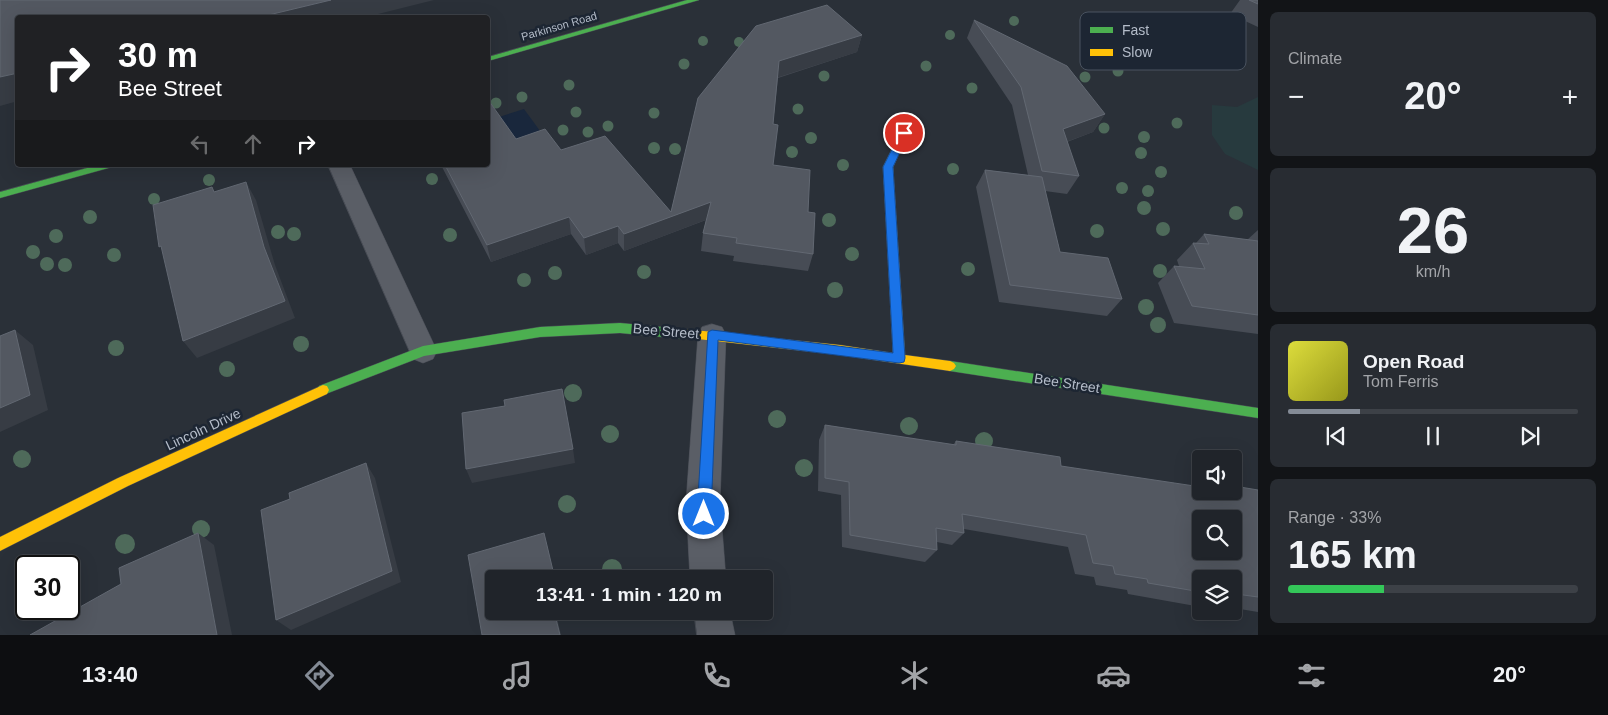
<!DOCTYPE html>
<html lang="en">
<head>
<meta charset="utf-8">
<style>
	body { margin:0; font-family:Arial,sans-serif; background:#282c32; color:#f1f3f6; height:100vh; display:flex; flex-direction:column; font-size:19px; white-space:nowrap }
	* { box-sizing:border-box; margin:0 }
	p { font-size:16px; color:#a2a4a8 }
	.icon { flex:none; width:28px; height:28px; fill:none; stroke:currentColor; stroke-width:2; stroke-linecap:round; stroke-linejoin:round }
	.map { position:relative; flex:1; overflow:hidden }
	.sheet { display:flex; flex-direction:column; gap:12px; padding:12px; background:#121417; width:350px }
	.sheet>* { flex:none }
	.top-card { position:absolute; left:15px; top:15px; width:475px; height:152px; border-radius:5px; box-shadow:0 5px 20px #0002,0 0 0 1px #3d4147; background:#202124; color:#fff; overflow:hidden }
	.controls { position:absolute; left:1192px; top:450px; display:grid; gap:10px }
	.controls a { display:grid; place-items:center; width:50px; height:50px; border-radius:5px; background:#20242a; box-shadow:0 5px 20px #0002,0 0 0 1px #3d4147; font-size:25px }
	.speed { position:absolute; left:15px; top:555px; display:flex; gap:10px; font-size:25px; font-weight:700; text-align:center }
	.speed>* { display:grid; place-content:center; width:65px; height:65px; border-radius:50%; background:#20242a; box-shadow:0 5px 20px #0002,0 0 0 1px #3d4147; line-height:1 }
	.speed .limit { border:2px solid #111; border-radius:8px; background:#fff; color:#111 }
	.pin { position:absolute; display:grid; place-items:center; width:42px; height:42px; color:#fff; margin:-21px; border:2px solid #fff; border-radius:50%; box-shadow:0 1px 5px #0007 }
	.me { position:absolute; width:55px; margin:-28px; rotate:0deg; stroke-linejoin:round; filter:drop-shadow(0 0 4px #0008) }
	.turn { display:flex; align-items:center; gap:18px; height:105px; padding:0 20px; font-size:22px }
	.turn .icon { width:65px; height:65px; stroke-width:2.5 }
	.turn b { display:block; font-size:35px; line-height:42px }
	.lanes { display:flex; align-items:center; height:48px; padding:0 20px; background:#0003; justify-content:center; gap:25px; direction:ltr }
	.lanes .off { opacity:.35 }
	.big { font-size:38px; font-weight:700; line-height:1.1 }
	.sheet .widget { flex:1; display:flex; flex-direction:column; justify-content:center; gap:8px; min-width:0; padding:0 18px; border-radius:8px; background:#282c32 }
	.sheet .dial { align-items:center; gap:0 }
	.dial b { font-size:65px; line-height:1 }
	.song { display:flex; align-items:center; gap:15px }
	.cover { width:60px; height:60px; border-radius:8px; background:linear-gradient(135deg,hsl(60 70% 55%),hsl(60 70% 35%)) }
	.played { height:5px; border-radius:2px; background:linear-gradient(90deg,#848b96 25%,#3d4147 25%) }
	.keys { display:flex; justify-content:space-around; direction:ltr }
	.heat { display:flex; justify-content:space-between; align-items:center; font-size:28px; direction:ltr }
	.charge { height:8px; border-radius:4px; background:linear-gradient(90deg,#34c759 33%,#3d4147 0) }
	.trip { position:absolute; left:485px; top:570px; width:288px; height:50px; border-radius:5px; background:#20242a; box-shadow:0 5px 20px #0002,0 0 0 1px #3d4147; font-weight:700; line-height:50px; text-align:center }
	.tabs { display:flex; height:80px; justify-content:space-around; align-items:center; background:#0d0e11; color:#a2a4a8 }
	.tabs .icon { width:35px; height:35px }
	.tabs .active { color:#848b96 }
	.tabs b { font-size:22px; color:#f1f3f6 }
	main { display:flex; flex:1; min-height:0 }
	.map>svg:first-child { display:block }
	.green { fill:#273a3e }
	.water { fill:#19273c }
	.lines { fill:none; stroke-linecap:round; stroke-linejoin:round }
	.street-casing { stroke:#484c55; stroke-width:1 }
	.fast-casing { stroke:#484c55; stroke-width:1 }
	.slow-casing { stroke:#484c55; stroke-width:1 }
	.street { fill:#5a5e66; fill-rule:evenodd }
	.fast { fill:#4caf50; fill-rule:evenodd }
	.slow { fill:#ffc107; fill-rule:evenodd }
	.tree { fill:#4e6a5a }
	.wall { fill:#474c55 }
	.shaded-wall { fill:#373c44 }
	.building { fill:#535861; stroke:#626872; fill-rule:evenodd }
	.route { fill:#1a73e8; stroke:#114b97 }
	.labels { text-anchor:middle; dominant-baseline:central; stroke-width:5; stroke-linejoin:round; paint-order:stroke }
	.far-street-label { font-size:11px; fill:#b4bcc9; stroke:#1d2633 }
	.street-label { font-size:14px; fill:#b4bcc9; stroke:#1d2633 }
	.key { fill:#1d2633; stroke:#4a5360; stroke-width:1 }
	.key-label { font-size:14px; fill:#b4bcc9 }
</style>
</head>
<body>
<main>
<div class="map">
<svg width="1258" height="635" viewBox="0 0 1258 635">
	<rect width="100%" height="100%" fill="#2a3038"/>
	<path class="green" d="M1258,97V170L1225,154L1212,135V105L1237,107Z"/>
	<path class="water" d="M524,109L543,135L518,143L499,117Z"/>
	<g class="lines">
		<g class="street-casing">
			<path id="street" d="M328,165H350L437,351L433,359L423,363L413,359Z
				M712,324L722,327L726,335L720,502L726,579H690L686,502L698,335L702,327Z
				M694,611H730L735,635H697Z"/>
		</g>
		<g class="fast-casing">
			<path id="fast" d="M687,0H699L488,61V57Z
				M98,165H114L112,167L0,198V192Z
				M620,323L684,329L688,331L690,334L688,337L684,339L620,333L540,337L424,356L323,395L319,394L317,390L319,386L423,346L540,327Z
				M950,361L1258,408V418L950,371L946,369L944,366L946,363Z"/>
		</g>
		<g class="slow-casing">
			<path id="slow" d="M912,114L916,117L893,167L905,355L950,361L954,363L956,366L954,369L950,371L840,355L680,337L678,334L680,331L684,329L840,345L893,353L883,167L908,117Z
				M323,385L327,386L329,390L327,394L128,486L0,551V537L118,478Z"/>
		</g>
		<use href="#street" class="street"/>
		<use href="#fast" class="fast"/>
		<use href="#slow" class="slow"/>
	</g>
	<g class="tree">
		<circle cx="1014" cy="21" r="5"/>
		<circle cx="950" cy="35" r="5"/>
		<circle cx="703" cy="41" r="5"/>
		<circle cx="739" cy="42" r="5"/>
		<circle cx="684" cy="64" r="5.5"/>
		<circle cx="926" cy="66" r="5.5"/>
		<circle cx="1118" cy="71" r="5.5"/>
		<circle cx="824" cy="76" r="5.5"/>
		<circle cx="1085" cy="77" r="5.5"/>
		<circle cx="569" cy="85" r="5.5"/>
		<circle cx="972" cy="88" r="5.5"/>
		<circle cx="522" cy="97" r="5.5"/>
		<circle cx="496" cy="103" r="5.5"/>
		<circle cx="798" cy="109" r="5.5"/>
		<circle cx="576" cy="112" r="5.5"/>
		<circle cx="654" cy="113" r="5.5"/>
		<circle cx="1177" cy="123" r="5.5"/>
		<circle cx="608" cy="126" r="5.5"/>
		<circle cx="1104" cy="128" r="5.5"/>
		<circle cx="563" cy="130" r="5.5"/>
		<circle cx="588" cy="132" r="5.5"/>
		<circle cx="1144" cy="137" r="6"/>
		<circle cx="811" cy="138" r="6"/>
		<circle cx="654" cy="148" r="6"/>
		<circle cx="675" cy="149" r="6"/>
		<circle cx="792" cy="152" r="6"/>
		<circle cx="1141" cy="153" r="6"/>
		<circle cx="843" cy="165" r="6"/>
		<circle cx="953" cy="169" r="6"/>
		<circle cx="1161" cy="172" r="6"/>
		<circle cx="432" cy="179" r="6"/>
		<circle cx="209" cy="180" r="6"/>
		<circle cx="1122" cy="188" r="6"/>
		<circle cx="1148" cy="191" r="6"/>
		<circle cx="154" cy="199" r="6"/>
		<circle cx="1144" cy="208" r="7"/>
		<circle cx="1236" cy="213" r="7"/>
		<circle cx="90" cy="217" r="7"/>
		<circle cx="829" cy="220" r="7"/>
		<circle cx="1163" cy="229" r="7"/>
		<circle cx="1097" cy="231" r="7"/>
		<circle cx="278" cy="232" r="7"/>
		<circle cx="294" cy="234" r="7"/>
		<circle cx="450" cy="235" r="7"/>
		<circle cx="56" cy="236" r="7"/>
		<circle cx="33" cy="252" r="7"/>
		<circle cx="852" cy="254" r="7"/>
		<circle cx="114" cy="255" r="7"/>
		<circle cx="47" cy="264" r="7"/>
		<circle cx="65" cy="265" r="7"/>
		<circle cx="968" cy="269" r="7"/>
		<circle cx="1160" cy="271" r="7"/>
		<circle cx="644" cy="272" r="7"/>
		<circle cx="555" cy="273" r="7"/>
		<circle cx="524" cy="280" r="7"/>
		<circle cx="835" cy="290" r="8"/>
		<circle cx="1146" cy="307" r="8"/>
		<circle cx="1158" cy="325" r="8"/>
		<circle cx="301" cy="344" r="8"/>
		<circle cx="116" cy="348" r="8"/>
		<circle cx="227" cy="369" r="8"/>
		<circle cx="573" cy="393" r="9"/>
		<circle cx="777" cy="419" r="9"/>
		<circle cx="909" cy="426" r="9"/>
		<circle cx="610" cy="434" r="9"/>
		<circle cx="984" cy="441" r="9"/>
		<circle cx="22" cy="459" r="9"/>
		<circle cx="804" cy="468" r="9"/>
		<circle cx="567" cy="504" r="9"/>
		<circle cx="201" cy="529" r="9"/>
		<circle cx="125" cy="544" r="10"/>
		<circle cx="612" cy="569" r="10"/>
	</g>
	<path class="wall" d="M1240,0H1258V27L1230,14Z
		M974,20L1105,114L1093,132L1067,142L1079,176L1067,194L1045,191L1060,252L1122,299L1107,316L999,302L976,187L985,170L1028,175L1012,105L967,38Z
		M862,35L857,52L778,78L773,124V165L808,212L813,254L808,271L733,261L734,256L701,251L703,233L706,220L624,251L618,243L586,255L571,234L491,262L441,165H488L516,139L561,150L671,212L698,98Z
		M1258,230V334L1174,323L1158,283L1174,266H1179L1177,260L1193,243H1196L1204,234L1247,240Z
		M825,425L953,445L956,441L1061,466L1201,491L1258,490V612L1234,608V579H1201V607L1128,594L1127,590L1096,585L1094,577L1075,574L1068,547L964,529V533L952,545L937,542V550L925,562L842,547L841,495L818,491L819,440Z"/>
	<path class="shaded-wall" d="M331,0H434L362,18H256Z
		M862,35L857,52L776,78L779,61Z
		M18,73V101L0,106V77Z
		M1105,114L1093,132L1052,147L1063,129Z
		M246,182L256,200L275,265L295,318L197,358L183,341Z
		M711,202L708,219L624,251V234Z
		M569,217L571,234L491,262L487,245Z
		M618,226V243L586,255L584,238Z
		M15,330L33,345L48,410L0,432V408Z
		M573,449L575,463L472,483L466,469Z
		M366,463L375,478L401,582L291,630L276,620Z
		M198,533L214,545L232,635H217Z
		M554,611H562L556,613L561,635H560Z"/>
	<path class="building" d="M0,0H331L256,18H18V73L0,77Z
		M1249,0H1258V4Z
		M827,5L862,35L779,61L773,124L778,125L773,165L810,170L808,212L815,213L813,254L736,243L737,238L703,233L711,202L624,234L618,226L584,238L569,217L487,245L445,165H488V101H489L516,139L545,129L561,150L605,136L671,212L698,98L756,26Z
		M974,20L1067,66L1105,114L1063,129L1079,176L1042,171L1021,87Z
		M985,170L1042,177L1060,252L1108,258L1122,299L1010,285Z
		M246,182L264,247L285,301L183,341L161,246L159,247L153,205L212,187L214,192Z
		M1204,234L1258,241V315L1192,306L1174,266L1205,269L1193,243L1209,244Z
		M15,330L30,395L0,408V336Z
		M562,389L573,449L466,469L462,413L505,406L504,400Z
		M825,425L956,445V441L1060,457L1061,466L1201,487V491H1234V486L1258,490V597L1236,594L1238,599L1234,598V579H1201V592L1148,583L1147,579L1115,574L1113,566L1093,563L1086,535L962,514L964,533L936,528L937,550L850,535L849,482L825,478ZM1201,519H1234V551H1201Z
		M366,463L392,571L276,620L261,510L290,499L289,493Z
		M198,533L217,635H30L121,584L119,568Z
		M544,533L555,579H494V611H554L560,635H482L468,555Z"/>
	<path class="route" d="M904,130L909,133L893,167L905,358L904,362L899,363L718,340L711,514L709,518L704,520L699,518L697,514L708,332L712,330L893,353L883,167L900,133Z"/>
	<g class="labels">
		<g class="far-street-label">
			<text transform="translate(559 26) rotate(-16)">Parkinson Road</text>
		</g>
		<g class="street-label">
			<text transform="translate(666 331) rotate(5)">Bee Street</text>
			<text transform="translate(1067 383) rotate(9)">Bee Street</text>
			<text transform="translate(203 429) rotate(-25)">Lincoln Drive</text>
		</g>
	</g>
	<rect x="1080" y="12" width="166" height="58" rx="8" class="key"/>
	<rect x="1090" y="27" width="23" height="6" fill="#4caf50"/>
	<rect x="1090" y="49" width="23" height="7" fill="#ffc107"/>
	<g class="key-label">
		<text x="1122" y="35">Fast</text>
		<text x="1122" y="57">Slow</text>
	</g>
</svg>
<div class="controls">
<a><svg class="icon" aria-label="sound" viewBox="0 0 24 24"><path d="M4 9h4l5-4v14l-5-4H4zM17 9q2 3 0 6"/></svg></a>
<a><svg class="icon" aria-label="search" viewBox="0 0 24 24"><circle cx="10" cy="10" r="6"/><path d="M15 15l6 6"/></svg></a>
<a><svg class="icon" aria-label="layers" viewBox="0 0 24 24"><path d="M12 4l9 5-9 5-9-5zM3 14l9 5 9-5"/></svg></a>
</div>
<div class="speed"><div class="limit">30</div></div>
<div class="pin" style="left:904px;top:133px;background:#d93025"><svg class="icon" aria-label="arrive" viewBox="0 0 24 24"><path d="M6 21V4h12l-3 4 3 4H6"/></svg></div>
<svg class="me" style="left:704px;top:514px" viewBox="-20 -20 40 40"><circle r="17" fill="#1a73e8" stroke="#fff" stroke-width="3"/><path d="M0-11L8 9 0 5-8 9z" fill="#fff"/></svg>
<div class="trip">13:41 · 1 min · 120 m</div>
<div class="top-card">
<div class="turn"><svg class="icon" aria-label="right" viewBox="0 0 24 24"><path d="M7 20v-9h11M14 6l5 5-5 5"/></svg><div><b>30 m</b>Bee Street</div></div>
<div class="lanes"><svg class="icon off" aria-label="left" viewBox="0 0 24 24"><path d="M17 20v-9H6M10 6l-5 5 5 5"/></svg><svg class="icon off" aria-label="ahead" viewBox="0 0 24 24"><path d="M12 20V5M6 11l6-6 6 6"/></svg><svg class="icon" aria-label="right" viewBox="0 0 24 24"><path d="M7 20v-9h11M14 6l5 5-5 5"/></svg></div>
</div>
</div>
<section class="sheet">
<div class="widget"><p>Climate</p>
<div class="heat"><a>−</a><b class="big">20°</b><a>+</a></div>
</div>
<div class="widget dial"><b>26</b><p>km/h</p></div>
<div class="widget">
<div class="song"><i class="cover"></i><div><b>Open Road</b><p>Tom Ferris</p></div></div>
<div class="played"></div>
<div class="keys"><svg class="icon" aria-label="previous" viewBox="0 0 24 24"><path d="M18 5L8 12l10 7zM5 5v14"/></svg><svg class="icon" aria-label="pause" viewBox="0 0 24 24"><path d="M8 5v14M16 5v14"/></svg><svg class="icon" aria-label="next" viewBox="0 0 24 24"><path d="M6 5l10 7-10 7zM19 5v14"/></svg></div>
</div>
<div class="widget"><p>Range · 33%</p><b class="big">165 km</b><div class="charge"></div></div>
</section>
</main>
<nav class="tabs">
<b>13:40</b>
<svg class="icon active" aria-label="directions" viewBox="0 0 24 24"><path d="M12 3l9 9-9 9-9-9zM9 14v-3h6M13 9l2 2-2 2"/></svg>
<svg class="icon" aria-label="music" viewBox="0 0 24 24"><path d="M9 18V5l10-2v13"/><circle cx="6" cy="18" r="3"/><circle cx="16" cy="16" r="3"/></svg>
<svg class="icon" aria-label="phone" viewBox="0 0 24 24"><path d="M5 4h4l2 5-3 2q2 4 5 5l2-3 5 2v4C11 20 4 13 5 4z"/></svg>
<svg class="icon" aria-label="climate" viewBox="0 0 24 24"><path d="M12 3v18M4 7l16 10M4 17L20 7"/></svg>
<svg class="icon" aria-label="car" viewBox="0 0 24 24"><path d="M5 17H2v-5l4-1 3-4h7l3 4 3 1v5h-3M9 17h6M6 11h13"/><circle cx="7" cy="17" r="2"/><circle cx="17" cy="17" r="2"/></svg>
<svg class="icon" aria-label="filters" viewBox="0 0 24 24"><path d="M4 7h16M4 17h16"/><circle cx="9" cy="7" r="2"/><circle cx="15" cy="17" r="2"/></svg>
<b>20°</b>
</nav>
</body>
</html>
